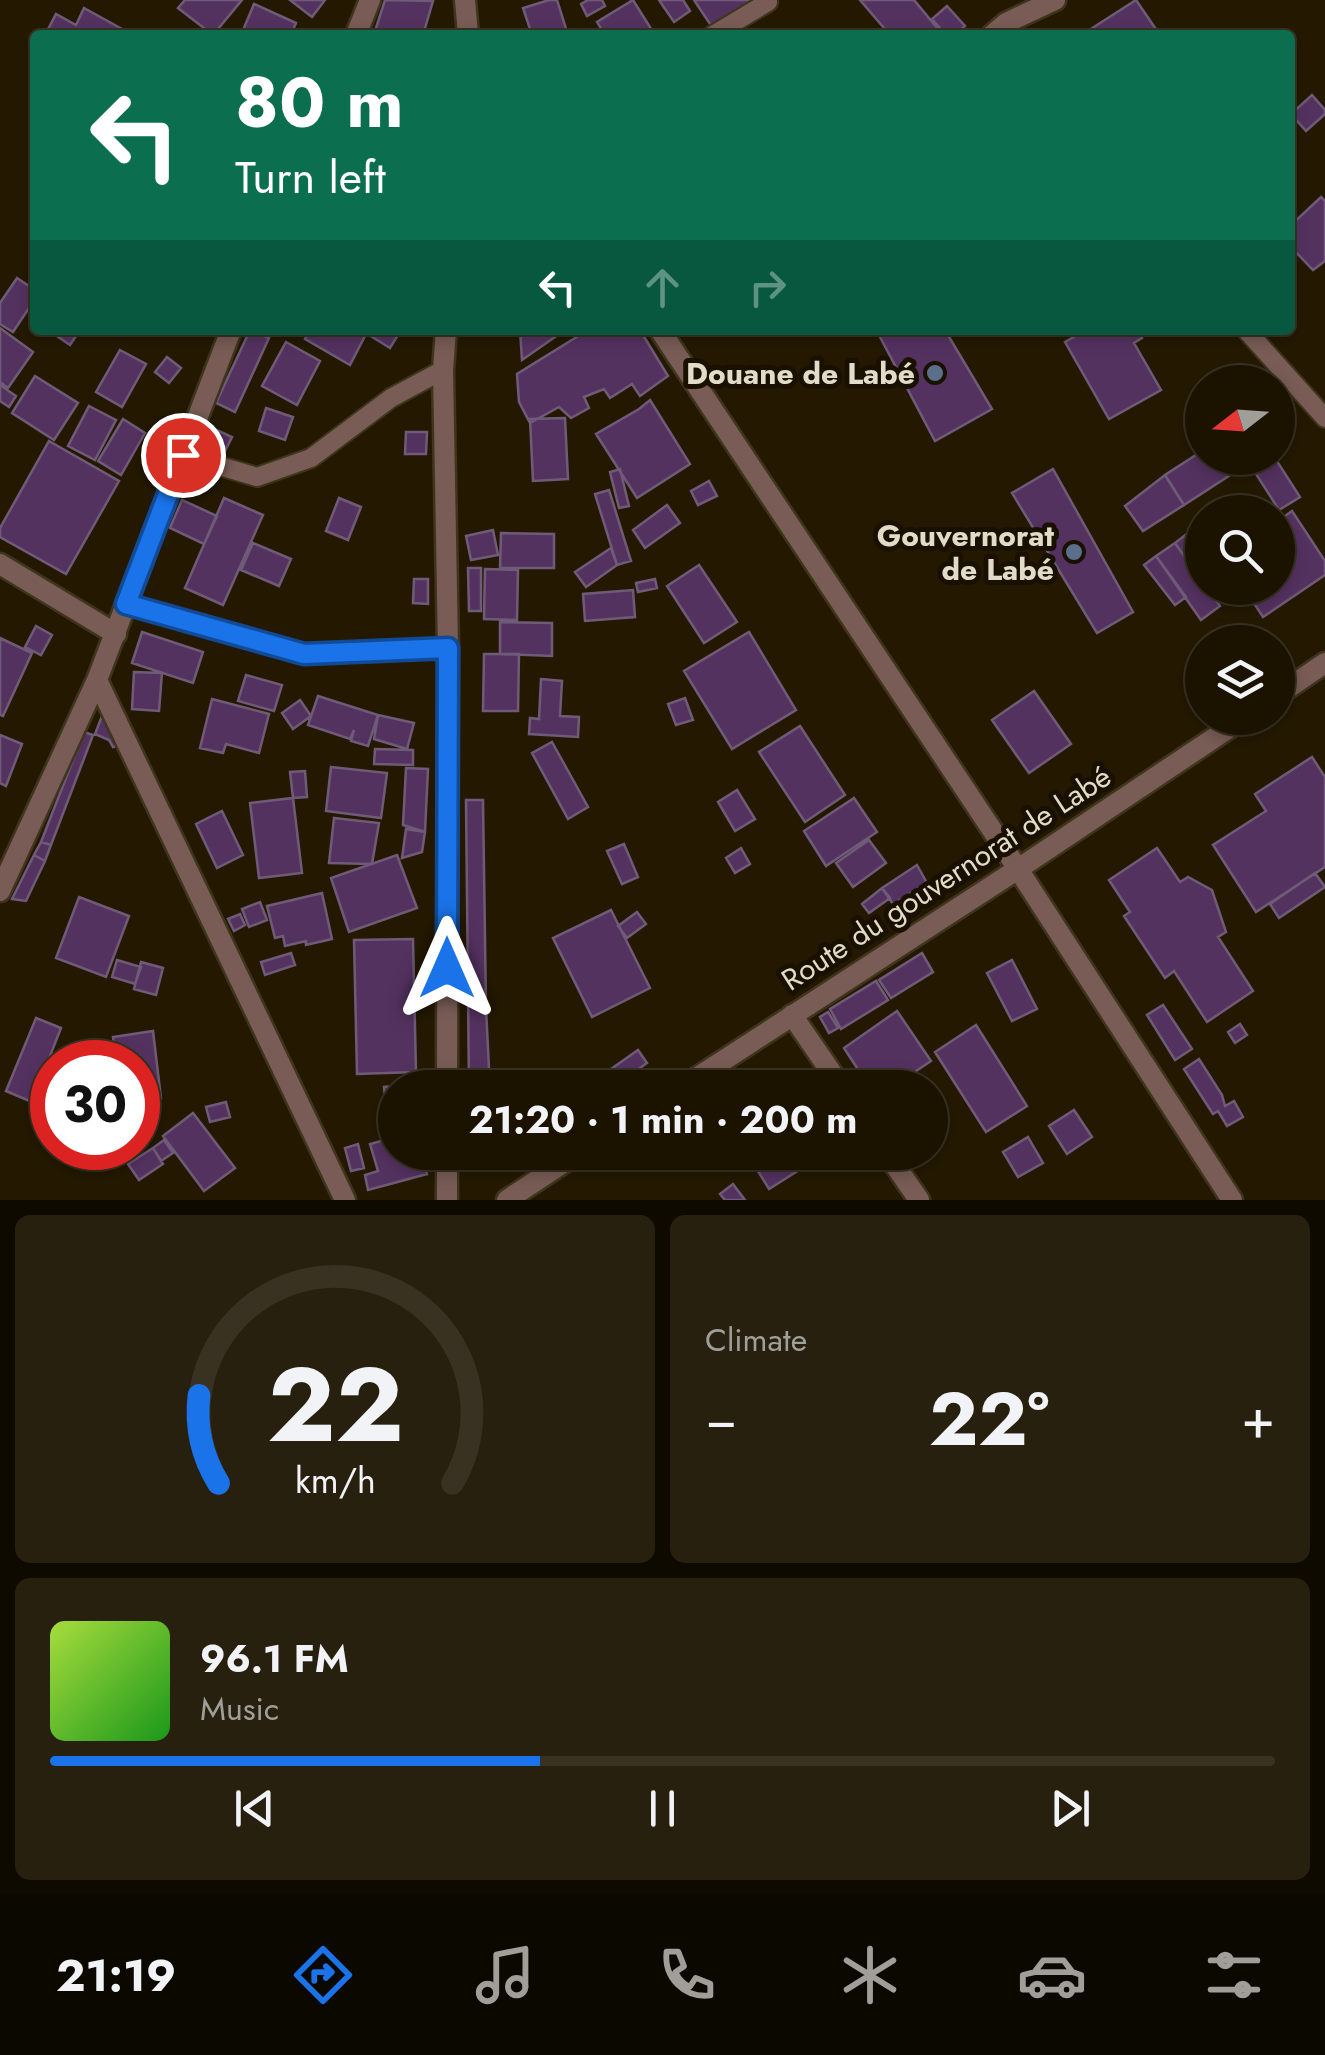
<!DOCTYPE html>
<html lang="en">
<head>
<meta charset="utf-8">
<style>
	body { margin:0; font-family:Jost,sans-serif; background:#28200f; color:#f1f3f6; height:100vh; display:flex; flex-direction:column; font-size:38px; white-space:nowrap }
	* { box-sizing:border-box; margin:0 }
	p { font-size:32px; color:#a09e99 }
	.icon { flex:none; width:55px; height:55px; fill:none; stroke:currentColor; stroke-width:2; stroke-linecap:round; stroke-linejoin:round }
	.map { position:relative; height:1200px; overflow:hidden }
	.panel { display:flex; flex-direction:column; gap:15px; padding:15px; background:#0f0a00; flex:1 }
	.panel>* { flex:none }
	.guide { position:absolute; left:30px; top:30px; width:1265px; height:305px; border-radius:10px; box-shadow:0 5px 15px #0003,0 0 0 2px #393222; background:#0b6e4f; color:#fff; overflow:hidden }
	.needle { width:65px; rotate:253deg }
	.tools { position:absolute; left:1185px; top:365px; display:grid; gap:20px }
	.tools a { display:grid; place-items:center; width:110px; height:110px; border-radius:50%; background:#1b1300; box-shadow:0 5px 15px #0003,0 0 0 2px #393222; font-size:50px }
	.speed { position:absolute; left:30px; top:1040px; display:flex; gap:20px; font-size:50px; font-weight:700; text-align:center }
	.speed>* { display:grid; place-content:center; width:130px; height:130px; border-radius:50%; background:#1b1300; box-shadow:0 5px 15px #0003,0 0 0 2px #393222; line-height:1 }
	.speed .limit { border:15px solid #d22; background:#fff; color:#111 }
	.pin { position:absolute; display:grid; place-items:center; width:85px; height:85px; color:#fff; margin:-42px; border:5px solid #fff; border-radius:50%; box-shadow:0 2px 10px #0007 }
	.me { position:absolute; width:110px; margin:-55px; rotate:0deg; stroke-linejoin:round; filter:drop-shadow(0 0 8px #0008) }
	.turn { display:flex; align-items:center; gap:35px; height:210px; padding:0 40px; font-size:45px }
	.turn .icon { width:130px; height:130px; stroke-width:2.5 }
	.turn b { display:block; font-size:70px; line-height:85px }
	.lanes { display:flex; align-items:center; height:95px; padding:0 40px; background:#0003; justify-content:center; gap:50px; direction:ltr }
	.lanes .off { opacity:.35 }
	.big { font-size:75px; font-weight:700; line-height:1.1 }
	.panel .card { flex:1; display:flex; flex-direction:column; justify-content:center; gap:15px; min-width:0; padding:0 35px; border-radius:15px; background:#28200f }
	.panel .dial { align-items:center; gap:0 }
	.dial svg { height:260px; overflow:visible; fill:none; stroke:#393222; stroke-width:7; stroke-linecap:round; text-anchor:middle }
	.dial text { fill:#f1f3f6; stroke:none }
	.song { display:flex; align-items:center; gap:30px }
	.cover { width:120px; height:120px; border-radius:15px; background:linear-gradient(135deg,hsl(80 70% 55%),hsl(120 70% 35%)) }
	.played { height:10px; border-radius:5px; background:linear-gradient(90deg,#1a73e8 40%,#393222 40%) }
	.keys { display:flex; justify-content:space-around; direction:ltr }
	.heat { display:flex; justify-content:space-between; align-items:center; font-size:55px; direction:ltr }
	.panel .tiles { flex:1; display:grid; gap:15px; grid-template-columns:1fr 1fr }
	.card:last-child { grid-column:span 2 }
	.trip { position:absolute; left:378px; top:1070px; width:570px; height:100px; border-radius:50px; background:#1b1300; box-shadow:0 5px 15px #0003,0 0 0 2px #393222; font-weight:700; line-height:100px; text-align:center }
	.tab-bar { display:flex; height:160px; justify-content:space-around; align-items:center; background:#0b0800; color:#a09e99 }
	.tab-bar .icon { width:70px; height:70px }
	.tab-bar .current { color:#1a73e8 }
	.tab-bar b { font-size:45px; color:#f1f3f6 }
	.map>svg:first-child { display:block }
	.building { fill:#543260; stroke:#6f5b77; stroke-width:2.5 }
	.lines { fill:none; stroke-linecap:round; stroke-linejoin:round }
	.service-casing { stroke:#3f341c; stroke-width:22 }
	.minor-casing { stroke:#3f341c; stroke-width:25 }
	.tertiary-casing { stroke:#3f341c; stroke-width:25 }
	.service { stroke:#785c55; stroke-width:18 }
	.minor { stroke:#785c55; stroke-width:20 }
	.tertiary { stroke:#785c55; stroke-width:20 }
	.route-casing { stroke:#114b97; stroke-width:25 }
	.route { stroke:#1a73e8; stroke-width:18 }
	.service-dot { fill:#5c6f8a; stroke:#191000; stroke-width:4 }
	.labels { text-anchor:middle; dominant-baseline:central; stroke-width:10; stroke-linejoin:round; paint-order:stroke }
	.poi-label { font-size:30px; font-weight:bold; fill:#e3dbca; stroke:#191000; text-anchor:end }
	.street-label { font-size:30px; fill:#e3dbca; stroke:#191000 }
</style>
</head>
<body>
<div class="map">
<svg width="1325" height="1200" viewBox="0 0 1325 1200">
	<rect width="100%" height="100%" fill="#241900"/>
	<path class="building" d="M185,0H242L213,35L178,8Z
		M290,0H325L312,17Z
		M385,0L433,1L423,35H398L376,28Z
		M549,0H557L568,35H532L523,8Z
		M588,0H602L605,6L587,16L581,4Z
		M633,0L655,35H605L597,22Z
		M659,0H683L690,11L674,22Z
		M694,0H762L716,33Z
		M860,0H914L943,35H890Z
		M1136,0L1160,35H1088L1086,32Z
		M254,4L296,23L291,35H241Z
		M947,6L965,26L955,35H946L932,19Z
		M84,8L133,35H45L56,14L76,25Z
		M1312,95L1325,110V114L1306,131L1291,114Z
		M1321,197L1325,201V261L1313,270L1290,246V226Z
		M17,278L35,290V299L13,332L0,324V303Z
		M0,328L33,352L8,388L0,382Z
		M48,330H80L70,345Z
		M250,330L269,338L235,412L216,403Z
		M310,330H355L365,336L350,365L305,339Z
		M361,330H401L390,348Z
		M520,330H565L522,360Z
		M588,330H640L668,376L640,396L632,384L610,398L604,389L584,397L589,408L571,418L559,407L530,423L519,402L517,374Z
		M891,330H945L992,409L935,441L880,337Z
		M1086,330H1138L1142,338L1134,343L1161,390L1109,419L1065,342Z
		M286,342L320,361L297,405L262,386Z
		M120,350L146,364L122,407L96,392Z
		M167,357L181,368L169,383L155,372Z
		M35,376L78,403L54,440L12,413Z
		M0,385L16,396L9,407L0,401Z
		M650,400L690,464L637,498L596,434L639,409Z
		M89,406L116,420L95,460L68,446Z
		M266,408L293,417L285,440L259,431Z
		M565,418L568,479L533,481L530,419Z
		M123,419L145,433L121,475L98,461Z
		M208,426L232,437L220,461L196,450Z
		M406,432H427L426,454H405Z
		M49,441L119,481L66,574L0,537V528Z
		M1202,451V458H1275L1300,497L1279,510L1249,463L1184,505L1165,475Z
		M620,469L629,506L619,508L610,472Z
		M1053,469L1133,612L1097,633L1012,493Z
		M1165,475L1184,505L1143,531L1125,506Z
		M709,481L717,496L698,505L691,491Z
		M609,490L631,561L617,565L595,494Z
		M224,498L263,515L223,605L185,588Z
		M339,498L361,507L348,540L326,531Z
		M182,500L217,516L204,544L170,528Z
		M667,505L680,523L645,548L633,530Z
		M1292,511L1325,561V575L1263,617L1244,588H1278V521Z
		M1202,522V562L1193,568L1175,543Z
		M493,530L498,555L471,560L466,536Z
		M501,533L554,534V568H500Z
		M253,543L291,559L279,586L241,570Z
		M1175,543L1202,582V588H1207L1220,606L1201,620L1156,556Z
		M611,548L617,565L586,587L575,572Z
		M1156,556L1186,597L1175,605L1144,565Z
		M699,565L737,622L704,643L667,586Z
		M468,568H481V611H469Z
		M485,569L518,570L517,620L484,619Z
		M414,579H428V604L413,603Z
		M655,579L657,588L638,592L636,583Z
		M633,590L635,617L585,621L583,594Z
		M500,622L552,623V656L500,654Z
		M36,626L52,635L41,655L25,647Z
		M142,632L203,652L193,683L132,663Z
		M749,632L796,710L732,749L684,671Z
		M0,638L32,653L3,716L0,715Z
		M484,654H519L518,711H483Z
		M134,672L162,673L159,711L132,709Z
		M246,675L282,685L274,711L238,701Z
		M541,679L562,681L560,716L579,717L578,737L529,734L530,718L539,719Z
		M1034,691L1071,744L1029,773L992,720Z
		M318,696L378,715L368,746L351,741L354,730L350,739L308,725Z
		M685,698L693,720L676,725L668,704Z
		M212,699L269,714L259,753L226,744L223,753L200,748Z
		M300,700L311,716L293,729L282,713Z
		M378,715L414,723L407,749L374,739Z
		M102,716L114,726L122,745L113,747L109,740L95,734Z
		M800,726L845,795L805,822L759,752Z
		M84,732L93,735L51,845L41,842Z
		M0,735L22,744L6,786L0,783Z
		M552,742L588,807L568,819L532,753Z
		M375,749L413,750V765L374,764Z
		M1312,757L1325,777V867L1256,912L1213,845L1266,811L1255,794Z
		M331,767L387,773L381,818L326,811Z
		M406,768L428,769L425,832L403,825Z
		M305,771L307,797L293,798L290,772Z
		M737,790L755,819L735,831L718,802Z
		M293,798L302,873L259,878L250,803Z
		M854,798L877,832L826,866L804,831Z
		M466,800H483L486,1008L490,1088H469Z
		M222,811L243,855L217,868L196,824Z
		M334,818L379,823L372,864L329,863Z
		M406,829L425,832L422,852L402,858Z
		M869,840L886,863L853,887L836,863Z
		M41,842L51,845L45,861L34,855Z
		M624,844L638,877L622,884L607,851Z
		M741,848L750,864L735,873L726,858Z
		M1157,848L1180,882L1188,877L1212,890L1226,932L1218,937L1253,991L1207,1022L1174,971L1165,978L1124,916L1130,912L1109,880Z
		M34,855L45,861L26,901L12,899Z
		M397,855L417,908L349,932L331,878Z
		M917,865L927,883L893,904L882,888Z
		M1315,873L1325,887L1279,918L1270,904Z
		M882,888L890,898L869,913L862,904Z
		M322,893L332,939L306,945V941L285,946L283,936L275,938L267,906Z
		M79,897L129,916L106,977L56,958Z
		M260,902L267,920L249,927L242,909Z
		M611,910L650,988L592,1017L553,938Z
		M637,912L646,924L627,938L618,926Z
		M240,914L245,925L234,931L228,919Z
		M413,939L416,1072L357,1074L354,940Z
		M291,953L295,965L265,975L261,962Z
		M922,953L933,972L891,998L879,980Z
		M117,960L141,967L135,984L112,977Z
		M1012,960L1037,1009L1012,1021L987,973Z
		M141,962L163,968L156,995L134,989Z
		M876,981L888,1000L841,1029L830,1009Z
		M1163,1005L1192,1049L1175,1060L1147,1015Z
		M897,1011L931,1061L891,1088H870L844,1048Z
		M828,1012L838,1028L829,1033L820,1017Z
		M36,1018L61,1028L32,1102L6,1091Z
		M1240,1024L1247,1035L1235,1043L1228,1032Z
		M976,1025L1027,1106L986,1132L935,1052Z
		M153,1031L161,1098L149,1099L148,1089L138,1090V1062H116L113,1037Z
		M638,1050L647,1063L612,1088H584Z
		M1199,1059L1222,1095L1225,1106L1234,1101L1243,1117L1227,1126L1218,1111L1213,1114L1184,1069Z
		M414,1085V1088H395V1108L386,1109L384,1087Z
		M226,1102L230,1117L210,1122L206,1107Z
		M1074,1110L1092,1137L1067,1154L1049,1126Z
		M193,1113L235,1168L204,1191L163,1136Z
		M395,1137V1152H421L427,1174L368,1190L365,1175L378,1171L370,1144Z
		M1028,1137L1043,1163L1018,1177L1003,1152Z
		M164,1140L173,1153L161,1161L153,1148Z
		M358,1144L364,1168L351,1171L345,1148Z
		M153,1148L163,1164L139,1180L128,1164Z
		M483,1152H518L507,1160L487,1157Z
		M746,1152H799L807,1165L769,1189Z
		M733,1184L745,1200H725L720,1194Z"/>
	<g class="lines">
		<g class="service-casing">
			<path id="service" d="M713,35L768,2
				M1246,330L1325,418
				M183,455L257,477L311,458L391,398L443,370
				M127,604L304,655L448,648"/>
		</g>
		<g class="minor-casing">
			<path id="minor" d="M465,0L468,35
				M356,35L370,0
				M992,35L1006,23L1055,0
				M446,330L443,370L448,648L447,1088
				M660,330L1018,869L1232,1200
				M0,564L116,634
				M97,680L345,1200
				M0,891L97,680L231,330
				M792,1015L842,1088
				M886,1152L919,1200
				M447,1200V1152"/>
		</g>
		<g class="tertiary-casing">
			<path id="tertiary" d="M1278,695L1325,663
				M681,1088L1018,869L1244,718
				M507,1200L580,1152"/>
		</g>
		<use href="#service" class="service"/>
		<use href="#minor" class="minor"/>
		<use href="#tertiary" class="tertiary"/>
	</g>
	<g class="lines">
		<g class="route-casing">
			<path id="route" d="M183,455L126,604L304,654L448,648L447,968"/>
		</g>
		<use href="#route" class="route"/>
	</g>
	<g class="service-dot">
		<circle cx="935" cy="373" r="10"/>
		<circle cx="1074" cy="552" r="10"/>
	</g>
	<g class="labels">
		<g class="poi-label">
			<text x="915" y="373">Douane de Labé</text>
			<text x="1054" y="535">Gouvernorat<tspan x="1054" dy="34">de Labé</tspan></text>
		</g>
		<g class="street-label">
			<text transform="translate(946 878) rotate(-33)">Route du gouvernorat de Labé</text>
		</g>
	</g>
</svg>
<div class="tools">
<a><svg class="needle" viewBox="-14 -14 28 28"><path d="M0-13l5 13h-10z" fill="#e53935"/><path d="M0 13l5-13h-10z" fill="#a09e99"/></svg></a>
<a><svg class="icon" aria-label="search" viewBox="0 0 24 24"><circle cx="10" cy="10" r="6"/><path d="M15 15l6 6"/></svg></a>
<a><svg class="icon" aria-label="layers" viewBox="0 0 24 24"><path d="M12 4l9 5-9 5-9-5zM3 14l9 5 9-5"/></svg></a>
</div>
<div class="speed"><div class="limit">30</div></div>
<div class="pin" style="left:183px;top:455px;background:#d93025"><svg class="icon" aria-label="arrive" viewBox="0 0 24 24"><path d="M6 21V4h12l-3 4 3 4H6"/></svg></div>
<svg class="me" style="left:447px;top:968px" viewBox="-20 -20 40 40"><path d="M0-17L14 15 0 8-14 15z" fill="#1a73e8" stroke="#fff" stroke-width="4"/></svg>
<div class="trip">21:20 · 1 min · 200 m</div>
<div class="guide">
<div class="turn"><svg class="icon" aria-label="left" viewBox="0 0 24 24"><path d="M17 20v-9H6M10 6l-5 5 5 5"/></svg><div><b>80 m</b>Turn left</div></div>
<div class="lanes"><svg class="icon" aria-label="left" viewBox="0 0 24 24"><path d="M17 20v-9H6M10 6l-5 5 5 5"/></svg><svg class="icon off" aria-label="ahead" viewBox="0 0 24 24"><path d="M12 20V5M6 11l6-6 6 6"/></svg><svg class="icon off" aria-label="right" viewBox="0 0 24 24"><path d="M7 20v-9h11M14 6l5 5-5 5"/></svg></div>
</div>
</div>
<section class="panel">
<div class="tiles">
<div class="card dial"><svg viewBox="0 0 100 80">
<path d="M14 69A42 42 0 1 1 86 69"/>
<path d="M14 69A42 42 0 0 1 8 42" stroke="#1a73e8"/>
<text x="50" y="56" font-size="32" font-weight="700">22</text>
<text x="50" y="72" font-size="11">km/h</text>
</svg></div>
<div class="card"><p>Climate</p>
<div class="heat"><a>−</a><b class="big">22°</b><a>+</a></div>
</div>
<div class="card">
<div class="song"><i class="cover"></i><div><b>96.1 FM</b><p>Music</p></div></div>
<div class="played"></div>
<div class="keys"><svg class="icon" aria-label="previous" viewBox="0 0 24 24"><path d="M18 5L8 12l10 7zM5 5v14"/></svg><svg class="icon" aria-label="pause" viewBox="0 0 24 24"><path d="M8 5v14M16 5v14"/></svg><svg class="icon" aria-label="next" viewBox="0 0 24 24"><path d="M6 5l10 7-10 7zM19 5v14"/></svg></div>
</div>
</div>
</section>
<nav class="tab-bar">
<b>21:19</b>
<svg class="icon current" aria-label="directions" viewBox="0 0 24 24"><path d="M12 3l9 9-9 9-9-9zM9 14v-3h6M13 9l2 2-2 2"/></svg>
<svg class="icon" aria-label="music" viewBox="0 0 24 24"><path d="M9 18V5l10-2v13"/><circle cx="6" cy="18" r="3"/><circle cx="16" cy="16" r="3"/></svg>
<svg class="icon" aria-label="phone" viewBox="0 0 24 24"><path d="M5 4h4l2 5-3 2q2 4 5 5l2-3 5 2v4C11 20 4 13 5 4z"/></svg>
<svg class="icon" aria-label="climate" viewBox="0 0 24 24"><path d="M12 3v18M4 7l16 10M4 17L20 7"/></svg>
<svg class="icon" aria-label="car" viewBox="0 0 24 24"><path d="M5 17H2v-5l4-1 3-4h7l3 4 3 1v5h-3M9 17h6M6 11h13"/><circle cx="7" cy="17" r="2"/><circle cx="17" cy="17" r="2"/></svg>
<svg class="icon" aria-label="filters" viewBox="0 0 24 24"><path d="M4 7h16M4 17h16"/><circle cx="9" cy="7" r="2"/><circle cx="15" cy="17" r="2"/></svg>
</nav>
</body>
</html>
